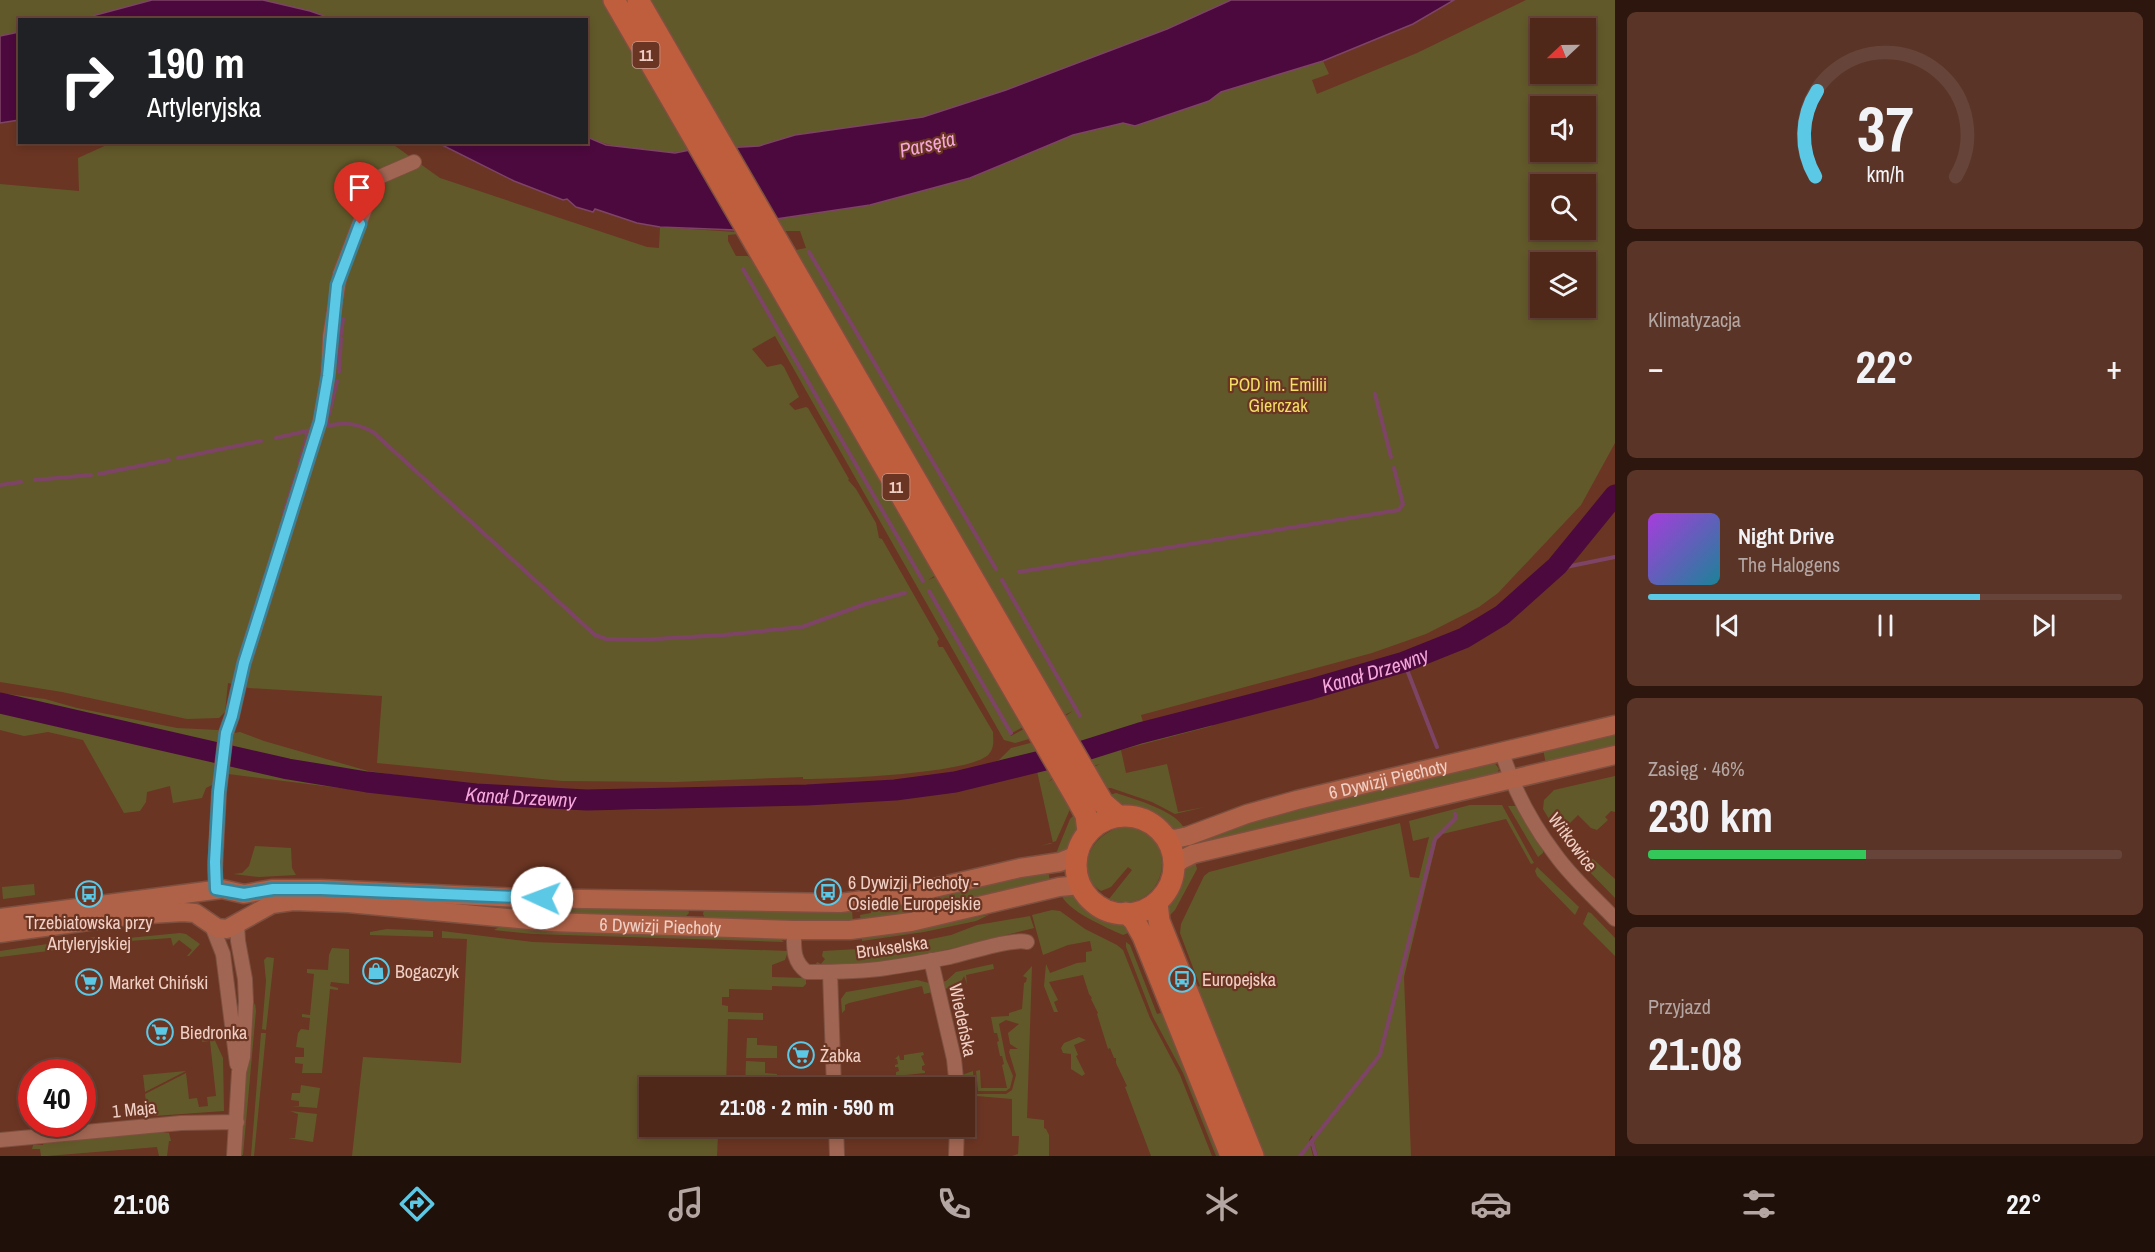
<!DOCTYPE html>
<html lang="pl">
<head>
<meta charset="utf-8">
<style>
	body { margin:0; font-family:"Archivo Narrow",sans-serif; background:#5a3427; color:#f1f3f6; height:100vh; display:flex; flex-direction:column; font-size:22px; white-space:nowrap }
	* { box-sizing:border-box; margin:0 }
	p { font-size:20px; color:#b4a6a2 }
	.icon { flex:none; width:33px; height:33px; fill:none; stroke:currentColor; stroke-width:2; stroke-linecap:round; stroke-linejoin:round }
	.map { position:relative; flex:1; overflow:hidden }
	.details { display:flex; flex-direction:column; gap:12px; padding:12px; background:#2c160e; width:540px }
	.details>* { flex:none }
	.hud { position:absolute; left:18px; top:18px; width:570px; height:126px; border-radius:0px; box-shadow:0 3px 9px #0003,0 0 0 2px #674439; background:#202124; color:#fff; overflow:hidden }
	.needle { width:39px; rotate:248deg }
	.buttons { position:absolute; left:1530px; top:18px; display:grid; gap:12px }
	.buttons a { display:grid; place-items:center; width:66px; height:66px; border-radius:0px; background:#50281a; box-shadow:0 3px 9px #0003,0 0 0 2px #674439; font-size:30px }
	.speed { position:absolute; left:18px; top:1059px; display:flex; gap:12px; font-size:30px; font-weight:700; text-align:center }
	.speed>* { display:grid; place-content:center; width:78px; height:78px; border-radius:50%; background:#50281a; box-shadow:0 3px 9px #0003,0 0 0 2px #674439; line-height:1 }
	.speed .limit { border:9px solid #d22; background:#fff; color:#111 }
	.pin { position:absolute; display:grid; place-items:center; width:51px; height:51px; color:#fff; margin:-62px -26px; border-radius:50% 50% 50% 0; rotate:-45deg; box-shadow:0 0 6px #0007 }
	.pin .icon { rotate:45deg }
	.me { position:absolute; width:66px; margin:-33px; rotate:272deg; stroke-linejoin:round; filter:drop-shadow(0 0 4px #0008) }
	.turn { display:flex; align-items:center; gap:21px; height:126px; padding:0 30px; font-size:27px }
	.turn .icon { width:78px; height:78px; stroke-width:2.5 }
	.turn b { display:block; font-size:42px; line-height:51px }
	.big { font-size:45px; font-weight:700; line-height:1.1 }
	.details .tile { flex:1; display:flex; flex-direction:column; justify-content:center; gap:9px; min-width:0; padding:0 21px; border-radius:9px; background:#5a3427 }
	.details .dial { align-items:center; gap:0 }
	.dial svg { height:156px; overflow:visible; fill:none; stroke:#674439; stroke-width:7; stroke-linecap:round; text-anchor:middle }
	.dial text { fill:#f1f3f6; stroke:none }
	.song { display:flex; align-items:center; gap:18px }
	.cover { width:72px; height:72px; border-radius:9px; background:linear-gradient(135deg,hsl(280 70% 55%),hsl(190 70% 35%)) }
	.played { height:6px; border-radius:3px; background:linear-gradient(90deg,#5bc8e6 70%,#674439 70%) }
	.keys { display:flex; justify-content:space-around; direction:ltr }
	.heat { display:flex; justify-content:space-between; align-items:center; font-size:33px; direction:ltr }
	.charge { height:9px; border-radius:4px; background:linear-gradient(90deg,#34c759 46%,#674439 0) }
	.trip { position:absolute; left:639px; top:1077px; width:336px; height:60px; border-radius:0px; background:#50281a; box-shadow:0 3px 9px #0003,0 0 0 2px #674439; font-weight:700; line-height:60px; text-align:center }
	.tabs { display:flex; height:96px; justify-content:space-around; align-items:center; background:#20100a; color:#b4a6a2 }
	.tabs .icon { width:42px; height:42px }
	.tabs .selected { color:#5bc8e6 }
	.tabs b { font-size:27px; color:#f1f3f6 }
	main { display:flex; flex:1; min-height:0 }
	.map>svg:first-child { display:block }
	.green { fill:#62592a; fill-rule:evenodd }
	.water { fill:#4c093d; stroke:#7d4466; stroke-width:1.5 }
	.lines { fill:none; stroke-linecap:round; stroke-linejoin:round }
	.stream { stroke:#7d4466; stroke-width:4 }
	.river { stroke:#4c093d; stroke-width:21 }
	.street-casing { stroke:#7e5040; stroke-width:16 }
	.secondary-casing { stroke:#7e5040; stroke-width:21 }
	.primary-casing { stroke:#7e5040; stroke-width:24 }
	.street { stroke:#a16653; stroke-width:14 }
	.secondary { stroke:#b06248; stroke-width:18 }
	.primary { stroke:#bf5e3d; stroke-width:21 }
	.route-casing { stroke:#3b8296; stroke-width:15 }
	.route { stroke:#5bc8e6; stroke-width:10 }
	.labels { text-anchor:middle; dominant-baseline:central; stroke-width:4.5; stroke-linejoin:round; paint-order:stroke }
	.shield { fill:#6b3523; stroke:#c8a194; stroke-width:1.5 }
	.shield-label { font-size:16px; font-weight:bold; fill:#f0cfc4 }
	.park-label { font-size:18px; fill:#f4de65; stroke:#6b3523 }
	.street-label { font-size:18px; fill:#f0cfc4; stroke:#6b3523 }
	.poi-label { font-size:18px; fill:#f0cfc4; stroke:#6b3523; text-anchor:start }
	.water-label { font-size:20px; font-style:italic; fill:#f5a7dc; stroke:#6b3523 }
</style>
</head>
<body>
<main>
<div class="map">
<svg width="1615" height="1156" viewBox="0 0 1615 1156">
	<rect width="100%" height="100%" fill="#6b3523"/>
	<path class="green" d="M0,0H152L81,19L20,20L19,32L0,36Z
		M263,0H608L666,100L661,103L667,115L670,114L690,150C660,156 615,149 587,137L586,20L333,19L310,11Z
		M646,0H1231L1167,29L1006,90L923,117L795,135L759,146L734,147L714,110Z
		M1526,0H1615V443L1581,505L1498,593L1479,607L1426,634L1372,653L1141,715L1145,729L1080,747L1064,717L1073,711L1060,717L797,264L802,261L796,250L806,248L800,231H783L776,219L815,214L970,178L1073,135L1123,123L1135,126L1209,101L1220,92L1323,61L1329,74L1312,80L1317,94L1417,53ZM1540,28H1586V74H1540ZM1540,106H1586V152H1540ZM1540,184H1586V230H1540ZM1540,262H1586V308H1540Z
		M111,143H391L440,178L647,247L659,248L660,227L750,233L728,235V241L736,256H748L756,266L760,264L939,573L928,580L940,575L1027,725L1010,734L1011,736L1024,729L1029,739L1015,743L1004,740L775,336L752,349L767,367L781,364L784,367L799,397L789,404L795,410L806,407L808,408L849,479L848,480L856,489L876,523L879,538L882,539L939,639L937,642L939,647H943L993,732C993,739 995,747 989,754C972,774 834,779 803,779V777L675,782L562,781L377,763L382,696L249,688L228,683L225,712L219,718L187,719L62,692L0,682V184L79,191L78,158Z
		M0,693L45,699L77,708L177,728L218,730L220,731L214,784L206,788L202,798L173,803L170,786L147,792L146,802L140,811L124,813L83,740L48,732L24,736L0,730Z
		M1211,719L1212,726L1121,750L1126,773L1167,764L1178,812L1205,807L1175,814L1152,802L1111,788H1106L1090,769L1100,764L1093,766L1085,756L1140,737Z
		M240,732L264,741L368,771L440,781L564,792L627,795L920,779L949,775L985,765L999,760L1011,748L1034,742L1040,753L1027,757L1030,771C969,787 906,801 843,803C802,805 761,804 720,805C690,805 660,810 630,810C496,809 361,791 228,774L234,733Z
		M1615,732V749L1546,764L1543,749Z
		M1494,762L1499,769L1496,775L1200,847L1197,839L1249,819Z
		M1048,769L1053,778L1048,782L1057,777L1071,807L1056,841L1041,846L1053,843L1037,771Z
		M1615,776V812L1611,811L1605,817L1608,820L1597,830L1591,828L1578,815L1565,828L1580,842V846L1576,849L1565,846L1543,809L1544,800L1554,790Z
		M1116,793C1134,799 1178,811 1185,830L1171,829L1144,811L1120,807L1106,796Z
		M1470,805H1502L1534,863L1531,864L1506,819L1438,835L1404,977L1411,1156H1318L1312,1135L1309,1140L1313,1156H1265L1262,1148L1252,1137L1209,1031L1197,987L1200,986L1180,933L1181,924L1204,876L1209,872L1400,823L1410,877L1419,878L1429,837L1413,841L1409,821Z
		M1508,806H1519L1543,847V853L1538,857Z
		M1077,812C1079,834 1076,846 1055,856L1070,819Z
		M1126,827C1185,832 1166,919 1109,899L1132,870L1128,867L1111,887L1101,891C1072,875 1091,829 1126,827Z
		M255,846L291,848L292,868L296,875L259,877L233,874L242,873L249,866Z
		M1588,858L1593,859L1615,879V898L1579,861Z
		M1195,861L1197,869L1175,910L1167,918L1166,906L1182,873Z
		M1537,867L1579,907L1575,915L1537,876L1535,871Z
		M1048,869L1050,882L929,912L861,923L860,915L871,913V904Z
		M34,884L35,895L3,899L2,887Z
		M1061,893C1080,895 1083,906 1098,914C1111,921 1121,921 1133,931L1123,935C1108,928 1064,910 1061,893Z
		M406,898L688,909L689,913L682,920L543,915Z
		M704,909L852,910L853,923L705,918L703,914Z
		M1052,910L1060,911L1085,929L1117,945L1123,950L1150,1018L1180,1075L1212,1156H1151L1125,1087L1127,1086L1116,1063V1058H1114L1110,1048L1108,1049L1097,1014L1098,1013L1091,999L1092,998L1089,994L1083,975L1049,982L1058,1000L1054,1002L1058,1012H1054L1044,986L1046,964L1050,973L1077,963L1086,962V952L1092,951L1090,941L1068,945L1043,955L1032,915Z
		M1588,912L1591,913L1615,938V956L1583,924Z
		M989,915L976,921L924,932L862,941V935Z
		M1030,916L1034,928C977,942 919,959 861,965C846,967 830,966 815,966L817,962L821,964L825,959L822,956L823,951L892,947L951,935L977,925Z
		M501,926L778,937L784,942L533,934L494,930Z
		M387,929L433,931V937L370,935V932Z
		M442,931L533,942L788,951L785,960L772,965V977L806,978V984L803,987L772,986V990L729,989V997H722V1005L728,1006V1012L763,1013V1020L728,1019L726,1087L650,1088V1126L730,1127L729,1136H718L717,1156H352L363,1057L461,1063L467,939L442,938Z
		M180,933L186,934L200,944L189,956H187L192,950L179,940L173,946L171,938L129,941L130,950L118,939Z
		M95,937V942L64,949L0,957V951Z
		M1126,942L1130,945L1157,1014L1161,1013L1178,1041L1224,1156H1216L1183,1073L1153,1017L1126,947Z
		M332,948L349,949V984L331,982L330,986L338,988V990L330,989L322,1073H302L303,1064L295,1063V1057H304V1048L296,1047L298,1033L301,1029L309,1030L310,1018L302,1017V1014L310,1015L314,974L307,973V969L328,970L329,955Z
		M267,957L274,958L266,1030L262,1029L266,981L264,960Z
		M993,964L994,969L966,975L967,984L964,976L959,986L944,989L941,982L946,981L956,972Z
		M1032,966L1027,1118L1044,1120V1128L1046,1129L1049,1135V1156H1012L1018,1154L1019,1136H1012V1099L965,1095L962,1075L973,1071L974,1094H1006L1012,1090L1016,1075L1009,1052L1010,1049H1018L1010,1044L1008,1033L1019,1024L1006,1020L999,1024L1006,1059L1013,1076L1010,1088L1006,1091H978L976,1071L980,1070L981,1088H1007L1002,1065L1004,1064L1002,1056H1000L997,1042L999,1041L997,1033H994L991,1017L1009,1016V1013L1022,1009L1024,983L1026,982L1027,978L1023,976Z
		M917,980L933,984V992L924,994L922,986L849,1003L845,1005V1010L842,1013L841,999L846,992Z
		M255,1003L256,1011L243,1155H240L247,1047L251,1011Z
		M211,1032L223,1058L224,1111L154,1116L147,1108L145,1094L186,1073L189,1099L197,1098L199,1107L208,1106L207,1097L216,1096L210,1041L202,1042L204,1035Z
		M261,1033H266L254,1156H251Z
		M1079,1037L1086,1040L1074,1045L1078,1055L1076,1056L1085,1074L1082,1076L1071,1069V1054L1063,1053L1061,1048L1064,1043Z
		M747,1038H757V1045L777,1046V1058H746Z
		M923,1052L924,1055L921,1056L925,1065L922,1066V1070L925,1071V1073L896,1076V1072L899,1071L898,1067H895V1065L898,1064L897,1059H895L899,1055L900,1060H904V1055Z
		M746,1061L765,1062V1073L777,1074L776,1087H745Z
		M186,1071L145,1092L143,1075Z
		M301,1085L320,1088L317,1108L291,1106H299V1101L291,1100L292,1093H300Z
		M290,1111L317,1114L313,1142L288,1138H295L298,1114Z
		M163,1130L164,1133H169L171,1141H169L167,1156H159L157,1147L47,1156H41L40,1149H32L33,1145H43L44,1141Z"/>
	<path class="water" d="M152,0H263L310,11L333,19H81Z
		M1231,0H1454L1413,24L1323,61L1221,92L1209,101L1135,126L1123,123L1073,135L970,178L870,205L776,219L736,230L660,227L637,223L595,209L593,212L576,207L567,199L563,200L514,181L438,143L586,142L587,137L606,145L675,153L690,150L759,146L795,135L923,117L1006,90L1167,29Z
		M19,32V120L0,123V36Z"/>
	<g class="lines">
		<path class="stream" d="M809,252L996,569
			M743,269L923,581
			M341,334L343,319
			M339,372L341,338
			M1375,394L1391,457
			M329,414L337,381
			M328,418L327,426C346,422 356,423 373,432L595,635L606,639L638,640L724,635L802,627L865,604L905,593
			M276,438L311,430
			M178,458L261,441
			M299,464L307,437L306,431
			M99,474L169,460
			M35,480L91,475
			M0,485L21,482
			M284,512L296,475
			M1557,566L1561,568L1615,557
			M1019,572L1399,510L1403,504L1394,468
			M1002,580L1080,716
			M929,591L1011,733
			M1404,662L1437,747
			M1312,1142L1316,1156
			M1300,1156L1380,1055L1435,839L1456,818L1455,814"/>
		<g class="river">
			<path id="s1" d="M0,703L288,769L367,782L476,794L587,800L807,795L895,790L955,782L1045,760"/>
			<path id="s2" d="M1083,751L1140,733L1311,689L1404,662L1464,638L1502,615L1557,566L1615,495"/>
		</g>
		<g class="street-casing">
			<path id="street" d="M1502,752C1513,788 1532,824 1555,854C1572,878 1595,898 1615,919
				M216,889L215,870L219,792L226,733L232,716L244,663L320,421L328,376L330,336L340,274L377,178L414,162
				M212,926L223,954L237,1064
				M794,930C794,947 792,961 807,972C833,972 860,972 886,968C907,965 929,961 950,957C967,953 1012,938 1027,942
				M931,960L954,1059L957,1088
				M830,972L834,1088
				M836,1126L837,1156
				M0,1140L181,1123L237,1122
				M234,1156L239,1072L243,1057L246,1002L245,979L238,941L237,925
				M956,1156L957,1126"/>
		</g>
		<g class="secondary-casing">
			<g id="secondary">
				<path id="s3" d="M1165,837L1175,839L1188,836L1247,814L1297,800L1615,725"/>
				<path d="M1173,867L1181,860L1193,854L1615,755"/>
				<path d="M0,918L222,889L244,894L272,889H321L520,898L840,903L904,895L1020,868L1060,862L1077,855"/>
				<path id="s4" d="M0,933L133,915L183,912L195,913L217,928L227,929L272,904L293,901L348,903L550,922L794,930H850L911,922L1059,887L1081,885"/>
			</g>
		</g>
		<g class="primary-casing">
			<path id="primary" d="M614,0L1077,799L1086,815L1088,832
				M638,0L1103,803L1118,816
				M1076 865a49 49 0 1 1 98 0a49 49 0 1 1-98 0Z
				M1157,902L1159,921L1253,1156
				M1126,913L1134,920L1143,936L1231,1156"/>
		</g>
		<use href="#street" class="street"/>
		<use href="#secondary" class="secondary"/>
		<use href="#primary" class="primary"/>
	</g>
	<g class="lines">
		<g class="route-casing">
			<path id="route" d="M360,224L337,285L328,376L320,422L244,663L232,716L226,733L219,792L215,862L216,889L244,894L273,889H321L542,898"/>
		</g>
		<use href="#route" class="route"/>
	</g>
	<defs>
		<g id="bus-ring" transform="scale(1.35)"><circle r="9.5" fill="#6b3523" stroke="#5bc8e6" stroke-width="1.5"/><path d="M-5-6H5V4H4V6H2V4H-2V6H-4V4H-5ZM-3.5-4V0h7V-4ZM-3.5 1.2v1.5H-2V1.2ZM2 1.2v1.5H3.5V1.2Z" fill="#5bc8e6"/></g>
		<g id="shop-ring" transform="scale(1.35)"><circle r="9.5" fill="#6b3523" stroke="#5bc8e6" stroke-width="1.5"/><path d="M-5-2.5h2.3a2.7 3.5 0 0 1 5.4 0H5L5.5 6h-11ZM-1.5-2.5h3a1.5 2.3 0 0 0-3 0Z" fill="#5bc8e6"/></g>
		<g id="supermarket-ring" transform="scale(1.35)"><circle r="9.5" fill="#6b3523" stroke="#5bc8e6" stroke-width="1.5"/><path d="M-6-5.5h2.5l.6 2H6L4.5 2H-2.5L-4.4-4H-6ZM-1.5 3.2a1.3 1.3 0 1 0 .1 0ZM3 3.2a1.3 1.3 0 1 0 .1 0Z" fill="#5bc8e6"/></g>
	</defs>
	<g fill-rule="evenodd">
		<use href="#bus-ring" x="828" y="892"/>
		<use href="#bus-ring" x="89" y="894"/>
		<use href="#shop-ring" x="376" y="971"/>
		<use href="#bus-ring" x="1182" y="979"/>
		<use href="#supermarket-ring" x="89" y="982"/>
		<use href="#supermarket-ring" x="160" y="1032"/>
		<use href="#supermarket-ring" x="801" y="1055"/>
	</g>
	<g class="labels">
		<g class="shield">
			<rect x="632.5" y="42" width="27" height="26" rx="4.5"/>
			<rect x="882.5" y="474" width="27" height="26" rx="4.5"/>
		</g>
		<g class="shield-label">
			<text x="646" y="55">11</text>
			<text x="896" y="487">11</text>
		</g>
		<g class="park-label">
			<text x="1278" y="384">POD im. Emilii<tspan x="1278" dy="21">Gierczak</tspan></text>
		</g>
		<g class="street-label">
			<text stroke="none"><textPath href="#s3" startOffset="232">6 Dywizji Piechoty</textPath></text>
			<text transform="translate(1573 842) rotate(53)">Witkowice</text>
			<text stroke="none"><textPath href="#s4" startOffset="674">6 Dywizji Piechoty</textPath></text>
			<text transform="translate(892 947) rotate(-8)">Brukselska</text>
			<text transform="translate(963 1020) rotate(78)">Wiedeńska</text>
			<text transform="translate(134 1109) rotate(-6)">1 Maja</text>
		</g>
		<g class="poi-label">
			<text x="848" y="882">6 Dywizji Piechoty -<tspan x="848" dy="21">Osiedle Europejskie</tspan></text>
			<text x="89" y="922" text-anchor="middle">Trzebiatowska przy<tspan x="89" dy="21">Artyleryjskiej</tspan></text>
			<text x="395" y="971">Bogaczyk</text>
			<text x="1202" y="979">Europejska</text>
			<text x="109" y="982">Market Chiński</text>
			<text x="180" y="1032">Biedronka</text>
			<text x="820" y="1055">Żabka</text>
		</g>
		<g class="water-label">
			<text transform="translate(927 144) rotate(-13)">Parsęta</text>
			<text stroke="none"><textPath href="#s2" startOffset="303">Kanał Drzewny</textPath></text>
			<text stroke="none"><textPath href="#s1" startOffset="530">Kanał Drzewny</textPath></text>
		</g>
	</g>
</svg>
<div class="buttons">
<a><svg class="needle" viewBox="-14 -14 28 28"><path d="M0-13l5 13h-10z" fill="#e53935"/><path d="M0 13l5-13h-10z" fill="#b4a6a2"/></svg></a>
<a><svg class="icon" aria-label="sound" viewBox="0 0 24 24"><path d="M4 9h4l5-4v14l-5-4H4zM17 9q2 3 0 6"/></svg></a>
<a><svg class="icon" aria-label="search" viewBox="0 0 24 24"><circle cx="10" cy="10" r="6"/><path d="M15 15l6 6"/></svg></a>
<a><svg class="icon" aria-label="layers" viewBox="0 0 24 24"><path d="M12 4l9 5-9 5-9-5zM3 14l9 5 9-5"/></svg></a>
</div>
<div class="speed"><div class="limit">40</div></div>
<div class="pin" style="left:360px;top:224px;background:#d93025"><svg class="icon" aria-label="arrive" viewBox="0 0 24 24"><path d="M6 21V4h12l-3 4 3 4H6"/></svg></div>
<svg class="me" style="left:542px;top:898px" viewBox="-20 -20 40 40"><circle r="19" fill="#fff"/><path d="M0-13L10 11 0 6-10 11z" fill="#5bc8e6"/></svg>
<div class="trip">21:08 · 2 min · 590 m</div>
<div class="hud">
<div class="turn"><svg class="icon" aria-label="right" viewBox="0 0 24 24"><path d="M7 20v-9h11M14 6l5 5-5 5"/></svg><div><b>190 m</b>Artyleryjska</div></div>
</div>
</div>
<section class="details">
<div class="tile dial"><svg viewBox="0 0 100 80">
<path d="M14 69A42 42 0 1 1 86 69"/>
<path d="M14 69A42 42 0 0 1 15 25" stroke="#5bc8e6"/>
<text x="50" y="56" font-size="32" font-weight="700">37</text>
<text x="50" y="72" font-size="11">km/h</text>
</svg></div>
<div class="tile"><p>Klimatyzacja</p>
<div class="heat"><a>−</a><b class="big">22°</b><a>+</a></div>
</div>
<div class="tile">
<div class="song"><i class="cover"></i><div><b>Night Drive</b><p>The Halogens</p></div></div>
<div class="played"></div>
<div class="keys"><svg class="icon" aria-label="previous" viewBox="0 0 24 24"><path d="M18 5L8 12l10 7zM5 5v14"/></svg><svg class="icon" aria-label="pause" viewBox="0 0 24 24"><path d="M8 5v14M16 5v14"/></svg><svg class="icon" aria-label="next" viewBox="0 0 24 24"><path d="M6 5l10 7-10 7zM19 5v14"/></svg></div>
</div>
<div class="tile"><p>Zasięg · 46%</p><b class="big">230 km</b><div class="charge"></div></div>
<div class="tile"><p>Przyjazd</p><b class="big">21:08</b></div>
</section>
</main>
<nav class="tabs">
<b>21:06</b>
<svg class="icon selected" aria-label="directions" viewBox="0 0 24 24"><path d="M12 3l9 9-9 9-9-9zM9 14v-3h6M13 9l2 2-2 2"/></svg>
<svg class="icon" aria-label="music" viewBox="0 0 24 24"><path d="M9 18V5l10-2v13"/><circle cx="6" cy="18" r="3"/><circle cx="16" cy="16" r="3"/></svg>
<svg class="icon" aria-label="phone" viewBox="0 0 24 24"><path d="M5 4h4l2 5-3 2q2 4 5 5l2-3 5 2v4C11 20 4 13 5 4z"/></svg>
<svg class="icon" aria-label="climate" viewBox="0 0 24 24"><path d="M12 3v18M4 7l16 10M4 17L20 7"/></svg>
<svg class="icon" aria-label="car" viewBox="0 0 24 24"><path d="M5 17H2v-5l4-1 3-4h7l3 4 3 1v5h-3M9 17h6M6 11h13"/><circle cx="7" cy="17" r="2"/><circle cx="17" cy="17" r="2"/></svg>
<svg class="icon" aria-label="filters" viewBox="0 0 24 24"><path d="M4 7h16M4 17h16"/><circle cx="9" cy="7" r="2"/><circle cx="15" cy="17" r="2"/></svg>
<b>22°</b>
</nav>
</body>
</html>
